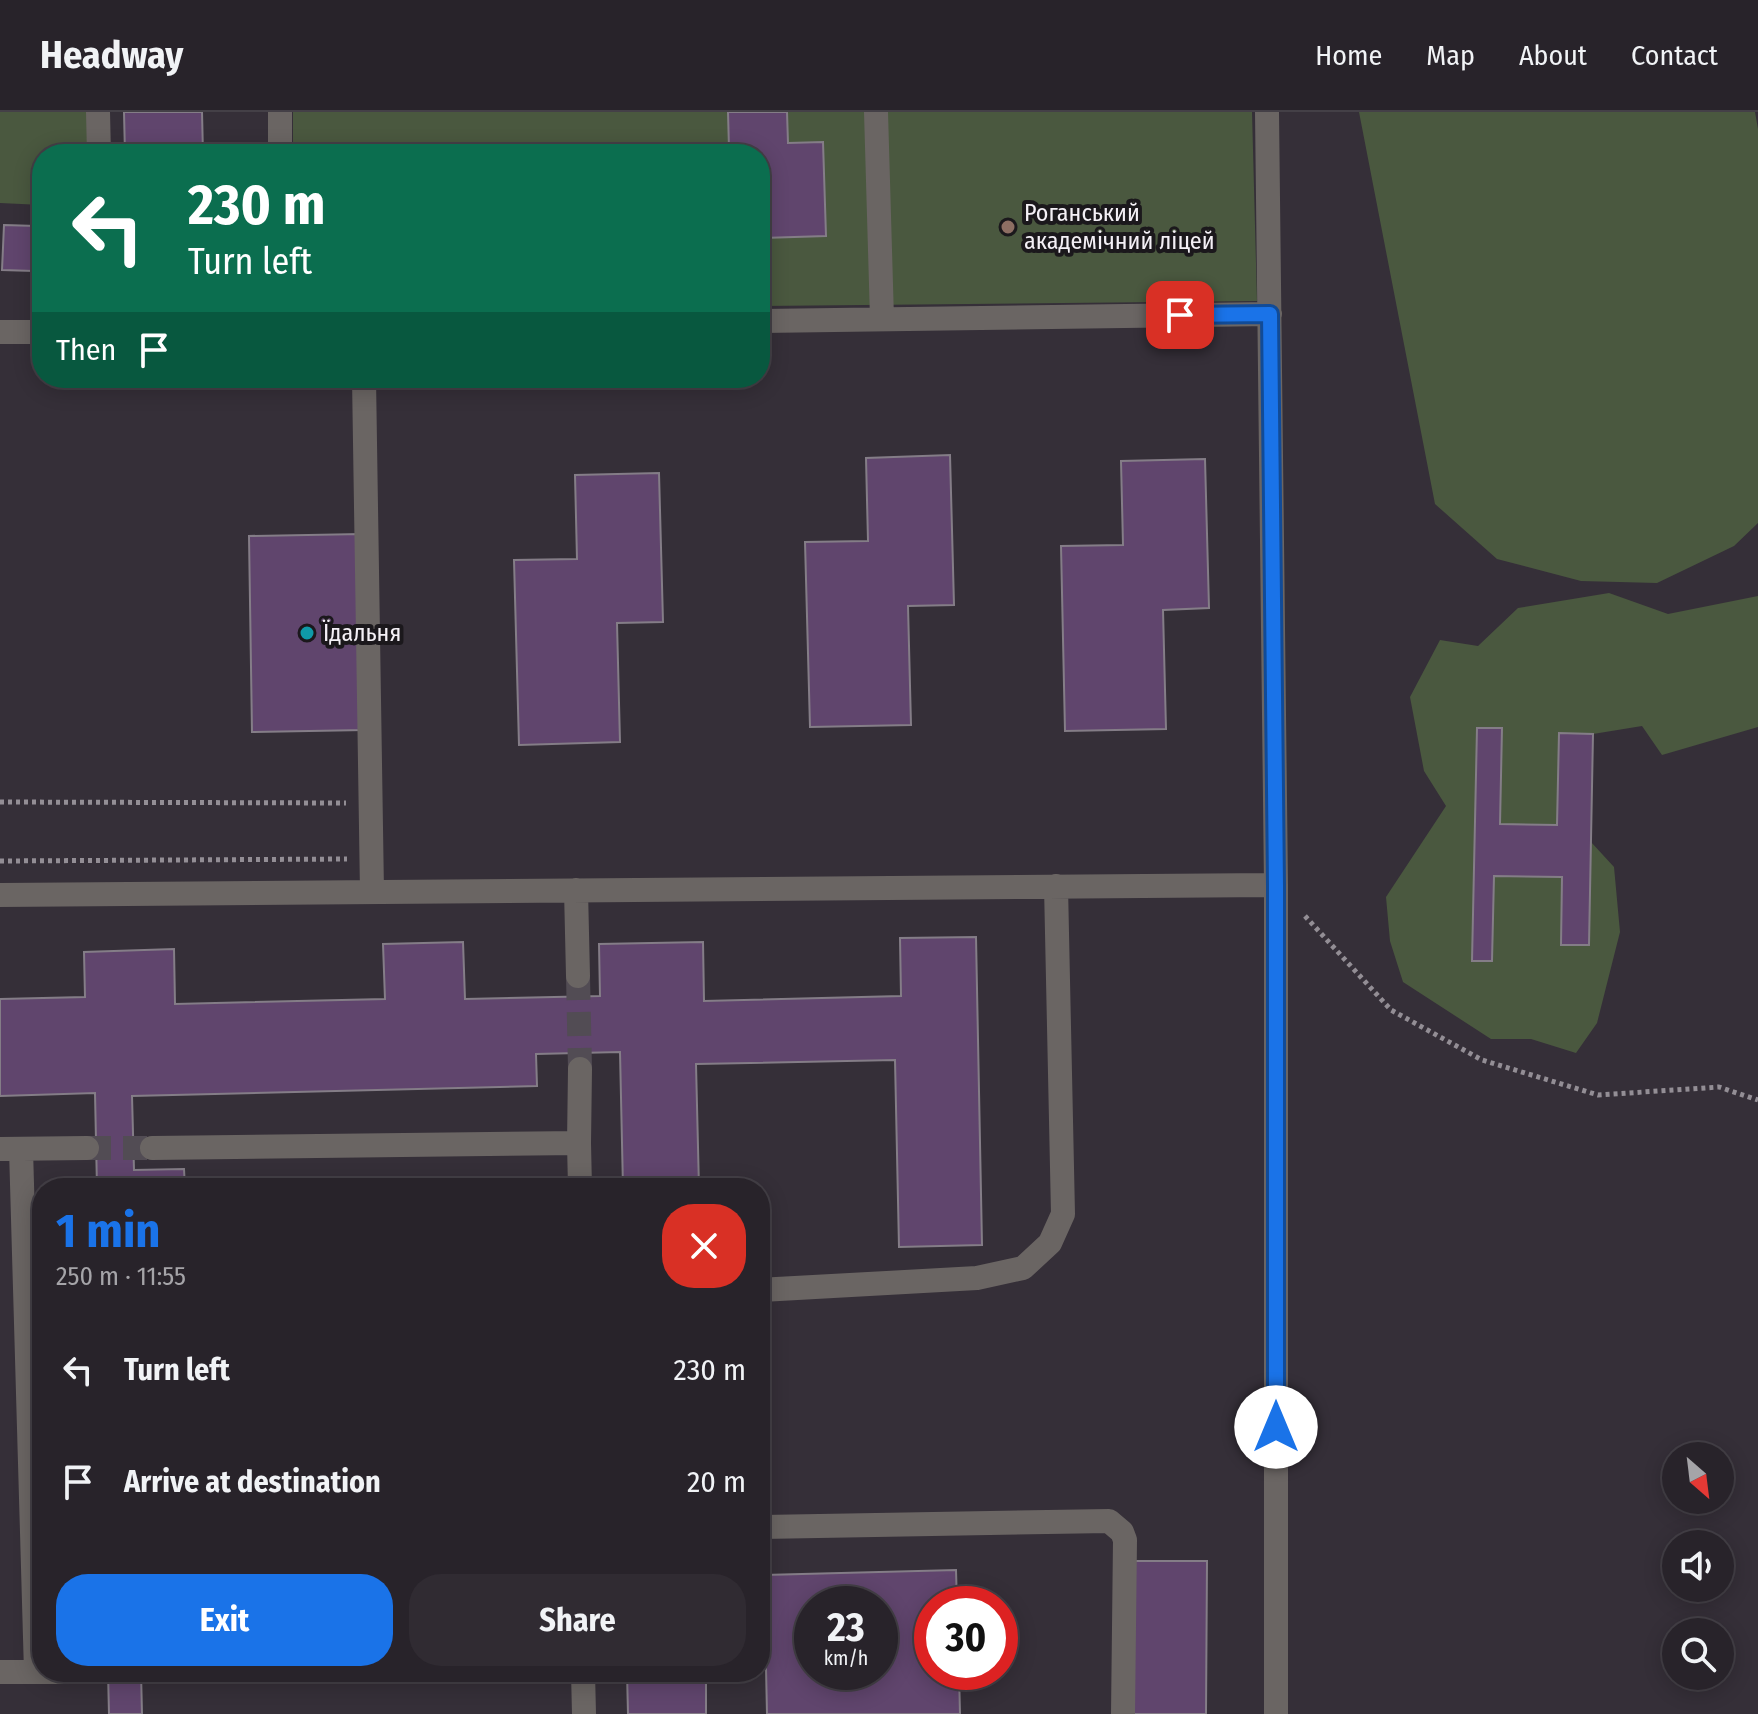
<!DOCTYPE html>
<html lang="en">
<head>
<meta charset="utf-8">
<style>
  :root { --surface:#28232a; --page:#302b32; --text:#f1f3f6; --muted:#a5a4a8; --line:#444047; --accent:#1a73e8 }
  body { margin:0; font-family:"Fira Sans Condensed",sans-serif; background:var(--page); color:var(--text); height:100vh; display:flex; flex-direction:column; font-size:30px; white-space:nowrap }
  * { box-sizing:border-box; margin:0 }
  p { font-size:26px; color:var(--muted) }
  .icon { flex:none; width:44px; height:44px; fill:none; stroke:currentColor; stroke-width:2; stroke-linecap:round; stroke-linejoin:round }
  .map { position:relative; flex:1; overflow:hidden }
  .drawer { position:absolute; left:32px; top:1066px; width:738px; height:504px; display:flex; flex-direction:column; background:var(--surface); border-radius:32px; box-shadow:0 4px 20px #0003,0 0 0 2px var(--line) }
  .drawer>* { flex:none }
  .hud { position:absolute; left:32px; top:32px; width:738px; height:244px; border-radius:32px; box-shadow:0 4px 20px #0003,0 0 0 2px var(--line); background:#0b6e4f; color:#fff; overflow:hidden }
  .needle { width:52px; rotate:152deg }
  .fabs { position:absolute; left:1662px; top:1330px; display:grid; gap:16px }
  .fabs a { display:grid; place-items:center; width:72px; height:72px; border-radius:50%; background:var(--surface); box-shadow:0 4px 20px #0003,0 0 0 2px var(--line); font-size:40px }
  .speed { position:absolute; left:794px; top:1474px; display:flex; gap:16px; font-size:40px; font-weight:700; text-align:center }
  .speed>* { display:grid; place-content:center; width:104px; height:104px; border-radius:50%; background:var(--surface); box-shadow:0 4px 20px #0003,0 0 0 2px var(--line); line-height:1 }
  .speed small { font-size:20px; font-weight:400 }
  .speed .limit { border:12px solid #d22; background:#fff; color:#111 }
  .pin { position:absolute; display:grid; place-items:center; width:68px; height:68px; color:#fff; margin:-34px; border-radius:16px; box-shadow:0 4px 12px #0006 }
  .me { position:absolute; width:88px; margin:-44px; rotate:0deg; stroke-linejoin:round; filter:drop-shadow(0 0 6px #0008) }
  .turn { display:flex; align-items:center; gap:28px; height:168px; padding:0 24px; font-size:36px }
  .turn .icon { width:104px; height:104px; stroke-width:2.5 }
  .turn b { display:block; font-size:56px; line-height:68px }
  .then { display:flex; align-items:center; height:76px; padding:0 24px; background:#0003; gap:16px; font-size:30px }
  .round { display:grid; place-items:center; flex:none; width:84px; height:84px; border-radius:32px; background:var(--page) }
  .summary { display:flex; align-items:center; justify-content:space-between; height:136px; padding:0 24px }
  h1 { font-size:48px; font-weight:700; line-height:60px; color:var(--accent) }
  .primary-button { display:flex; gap:16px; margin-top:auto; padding:16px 24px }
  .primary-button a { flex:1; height:92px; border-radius:32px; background:var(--accent); color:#fff; font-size:32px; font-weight:700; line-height:92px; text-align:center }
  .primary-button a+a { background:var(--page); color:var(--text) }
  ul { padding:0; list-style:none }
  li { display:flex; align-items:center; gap:24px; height:112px; padding:0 24px }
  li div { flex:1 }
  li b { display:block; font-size:30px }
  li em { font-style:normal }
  header { display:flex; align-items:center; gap:48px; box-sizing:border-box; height:112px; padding:0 40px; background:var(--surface); border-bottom:2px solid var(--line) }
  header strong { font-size:38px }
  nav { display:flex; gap:44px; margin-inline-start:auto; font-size:28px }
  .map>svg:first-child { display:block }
  .green { fill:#4a583f }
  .building { fill:#60456d; stroke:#847d87; stroke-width:2; fill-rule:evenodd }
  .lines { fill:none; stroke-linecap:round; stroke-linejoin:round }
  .minor-tunnel { stroke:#524c54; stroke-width:24; stroke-dasharray:24 12; stroke-linecap:butt }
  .path { stroke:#938e95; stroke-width:5; stroke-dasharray:4 4; stroke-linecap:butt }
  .minor { stroke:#6a6563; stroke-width:24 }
  .route-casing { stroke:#114b97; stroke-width:20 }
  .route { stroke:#1a73e8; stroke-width:14 }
  .education-dot { fill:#8d6e63; stroke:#1b181c; stroke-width:3 }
  .culture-dot { fill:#0f9aa8; stroke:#1b181c; stroke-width:3 }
  .labels { text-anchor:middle; stroke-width:8; stroke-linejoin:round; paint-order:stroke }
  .poi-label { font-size:24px; fill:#f4f0f6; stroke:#1b181c; text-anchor:start }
</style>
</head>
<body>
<header>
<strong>Headway</strong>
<nav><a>Home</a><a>Map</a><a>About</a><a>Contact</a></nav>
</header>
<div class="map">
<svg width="1758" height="1602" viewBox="0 0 1758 1602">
  <rect width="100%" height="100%" fill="#352f38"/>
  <path class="green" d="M0,0h87l1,42h-46v51l-42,-2z
    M293,0h959l5,189 -497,5v-152h-467z
    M1359,0h396l3,17v394l-24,23 -77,37 -76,-2 -84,-22 -62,-55z
    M1609,481l59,21 90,-18v131l-96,28 -20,-29 -49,8 -34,-1 -2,92 -57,-1 1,-96 -24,1 -5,232h20l2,-85 68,1 -1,67 27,1 3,-103 23,25 6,65 -23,91 -21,30 -45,-14h-40l-88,-57 -13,-41 -4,-44 60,-91 -22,-35 -14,-74 30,-57 38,6 40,-38z"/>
  <path class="building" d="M124,0h78l1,42h-78z
    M728,0h59l1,31 35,-1 3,94 -66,2v-84h-113l82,-5z
    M4,113l32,1 -2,45 -32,-1z
    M950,343l4,150 -46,1 3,119 -101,2 -5,-185 63,-1 -2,-83z
    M1205,347l4,149 -46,2 3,119 -101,2 -4,-185 62,-1 -2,-84z
    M659,361l4,149 -46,1 3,119 -101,3 -5,-185 63,-1 -2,-84z
    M361,422l3,196 -112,2 -3,-196z
    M1477,616h25l-2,96 57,1 2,-92 34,1 -4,211h-28l1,-68 -68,-1 -2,85h-20z
    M976,825l6,308 -83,2 -4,-187 -199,4 3,124h-76l-3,-136 -84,2 1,32 -405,10 2,74 50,-1 1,19h-88l-2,-95 -95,3v-97l85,-2 -1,-45 90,-3 1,55 210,-5 -2,-55 80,-2 2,57 135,-3 -1,-52 104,-2 1,59 197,-5 -1,-58z
    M1128,1449h79l-1,153h-79z
    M956,1458l1,34h-25v68h27l1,42h-193l-3,-139zM812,1492h68v68h-68z
    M108,1560h33l1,42h-33z
    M627,1560h79v42h-78z"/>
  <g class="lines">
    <path class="minor-tunnel" d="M578,864l2,93
      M87,1036h65
      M92,1560h74"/>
    <path class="path" d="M0,690l346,1
      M0,749l347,-2
      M1305,804l86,94 91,50 116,35 121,-8 39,13"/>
    <path class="minor" d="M98,0l1,42
      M280,0v42
      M876,0l6,207
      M1267,0l9,773v829
      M760,209l510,-7
      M0,220h42
      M364,266l8,514
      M576,778l2,86
      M0,783l1276,-10
      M579,1031l1,-74
      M152,1036l427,-5 1,45
      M0,1037l87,-1
      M21,1037l15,523
      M760,1178l217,-12 46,-10 27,-25 13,-29 -7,-328
      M760,1415l349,-6 13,11 3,8 -2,174
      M0,1560h92
      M166,1560h168
      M583,1560l1,42"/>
  </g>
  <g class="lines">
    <defs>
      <path id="route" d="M1180,203l90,-1 6,571v542"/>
    </defs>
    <use href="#route" class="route-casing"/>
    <use href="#route" class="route"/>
  </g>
  <circle class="education-dot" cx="1008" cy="115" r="8"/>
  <circle class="culture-dot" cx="307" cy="521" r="8"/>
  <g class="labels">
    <g class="poi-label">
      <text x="1024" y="109">Роганський<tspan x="1024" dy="28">академічний ліцей</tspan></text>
      <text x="323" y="529">Їдальня</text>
    </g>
  </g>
</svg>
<div class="fabs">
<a><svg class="needle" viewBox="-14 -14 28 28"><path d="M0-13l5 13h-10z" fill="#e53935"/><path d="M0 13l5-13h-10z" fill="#a5a4a8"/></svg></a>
<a><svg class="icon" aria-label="sound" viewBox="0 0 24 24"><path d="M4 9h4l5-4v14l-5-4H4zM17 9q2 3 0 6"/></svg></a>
<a><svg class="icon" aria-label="search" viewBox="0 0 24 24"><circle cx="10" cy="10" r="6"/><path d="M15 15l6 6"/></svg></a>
</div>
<div class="speed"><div>23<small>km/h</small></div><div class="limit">30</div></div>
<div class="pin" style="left:1180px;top:203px;background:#d93025"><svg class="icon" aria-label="arrive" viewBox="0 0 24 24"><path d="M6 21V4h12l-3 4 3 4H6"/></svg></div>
<svg class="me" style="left:1276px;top:1315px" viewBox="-20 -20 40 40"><circle r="19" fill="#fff"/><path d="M0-13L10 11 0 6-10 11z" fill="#1a73e8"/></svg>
<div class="hud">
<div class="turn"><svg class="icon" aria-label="left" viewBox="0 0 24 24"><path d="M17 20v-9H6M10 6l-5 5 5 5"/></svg><div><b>230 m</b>Turn left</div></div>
<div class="then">Then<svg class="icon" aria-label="arrive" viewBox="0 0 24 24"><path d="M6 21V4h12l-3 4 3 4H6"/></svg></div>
</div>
<section class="drawer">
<div class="summary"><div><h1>1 min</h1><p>250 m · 11:55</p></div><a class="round" style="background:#d93025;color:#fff"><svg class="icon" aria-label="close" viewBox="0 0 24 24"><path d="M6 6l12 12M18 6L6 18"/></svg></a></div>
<ul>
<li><svg class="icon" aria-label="left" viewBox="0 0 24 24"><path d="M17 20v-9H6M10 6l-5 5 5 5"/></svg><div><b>Turn left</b></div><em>230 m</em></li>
<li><svg class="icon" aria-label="arrive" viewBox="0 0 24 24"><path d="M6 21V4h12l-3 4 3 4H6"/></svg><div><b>Arrive at destination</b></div><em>20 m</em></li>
</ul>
<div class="primary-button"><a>Exit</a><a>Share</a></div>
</section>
</div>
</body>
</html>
